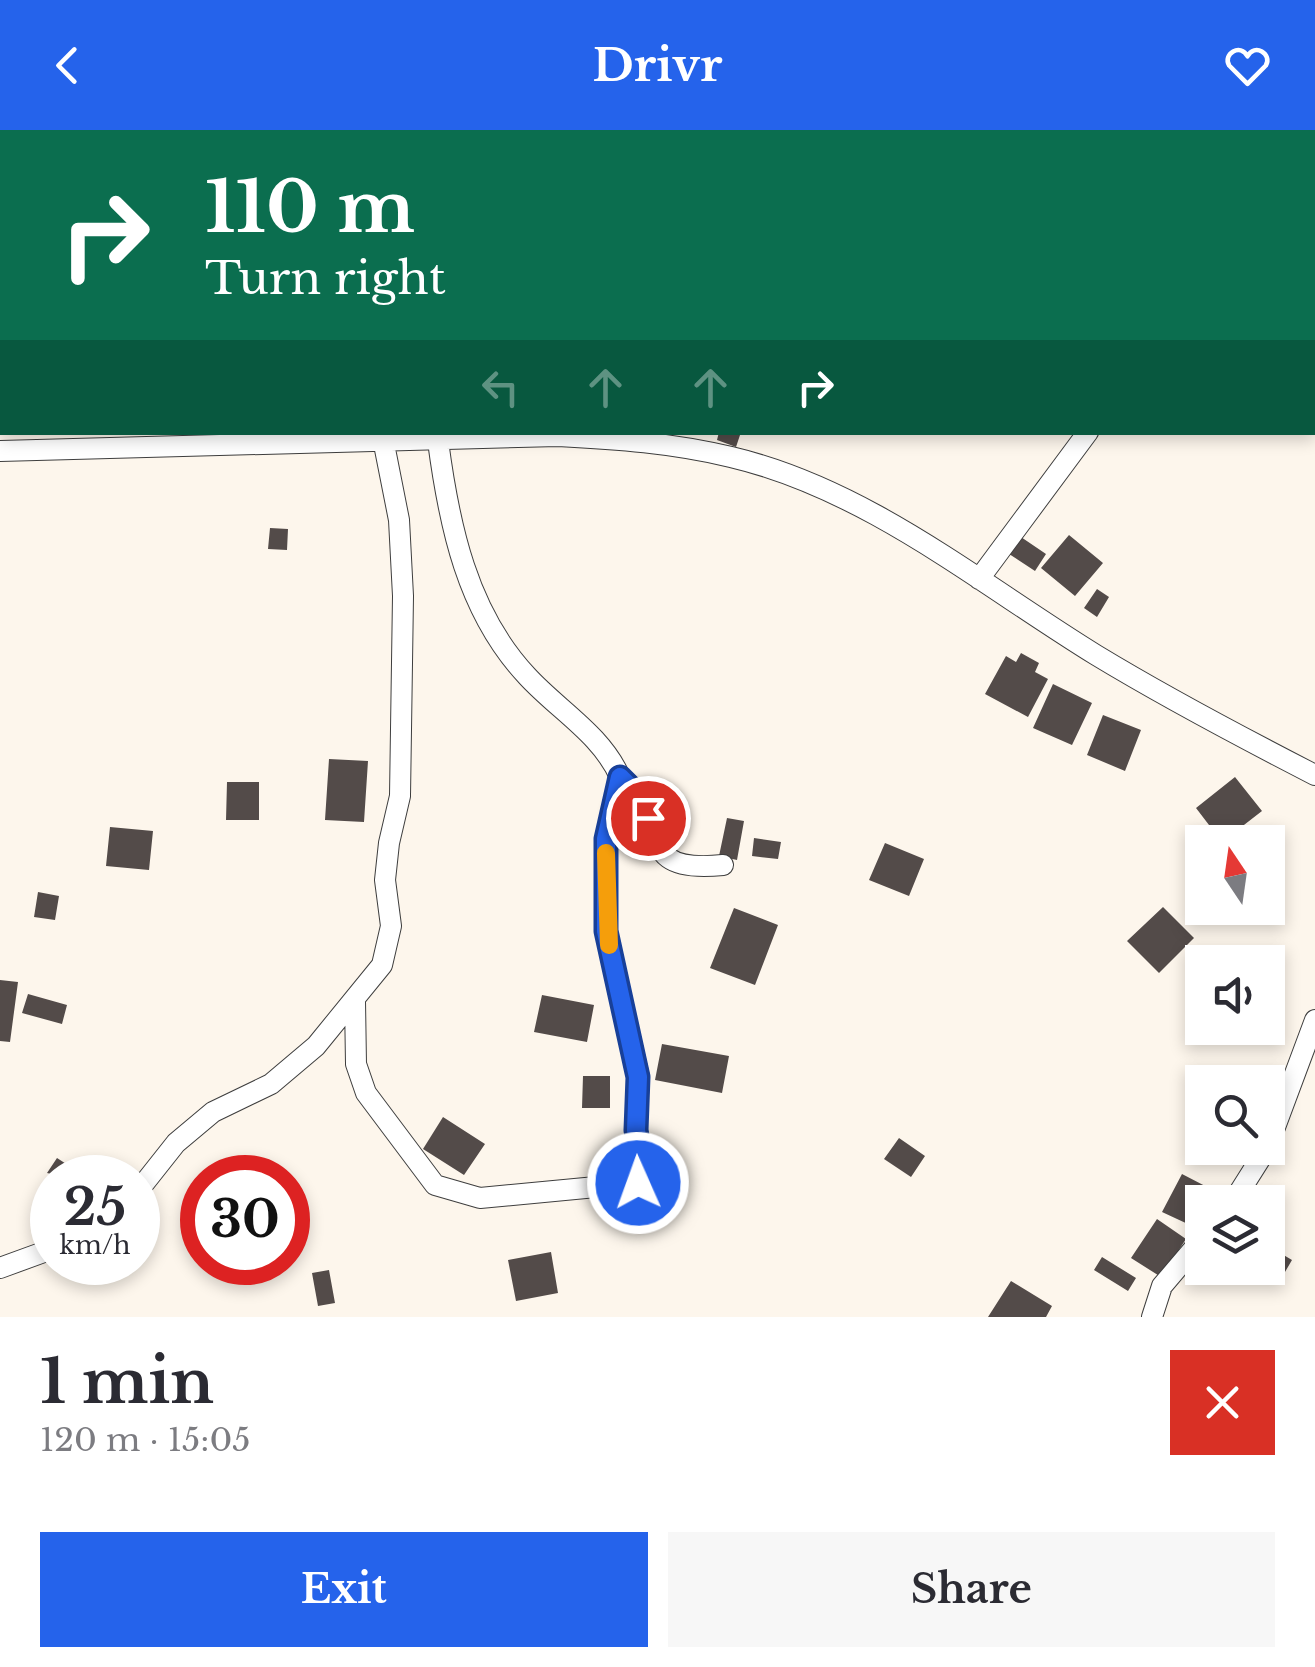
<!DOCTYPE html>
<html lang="en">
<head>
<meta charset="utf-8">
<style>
  :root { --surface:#fff; --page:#f7f7f7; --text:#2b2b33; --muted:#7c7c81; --accent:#2563eb }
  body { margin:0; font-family:"Libre Baskerville",serif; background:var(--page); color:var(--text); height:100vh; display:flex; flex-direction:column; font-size:38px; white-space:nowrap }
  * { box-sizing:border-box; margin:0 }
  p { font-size:32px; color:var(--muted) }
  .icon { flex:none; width:55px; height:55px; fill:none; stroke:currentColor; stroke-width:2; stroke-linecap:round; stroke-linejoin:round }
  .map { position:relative; height:1187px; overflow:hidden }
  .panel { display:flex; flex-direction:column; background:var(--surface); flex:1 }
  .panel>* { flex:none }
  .guide { position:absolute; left:0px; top:0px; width:1315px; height:305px; box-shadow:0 5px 15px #0003; background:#0b6e4f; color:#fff; overflow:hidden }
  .needle { width:65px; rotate:347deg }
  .tools { position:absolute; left:1185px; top:695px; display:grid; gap:20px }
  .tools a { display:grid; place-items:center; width:100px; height:100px; border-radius:0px; background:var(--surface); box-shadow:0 5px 15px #0003; font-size:50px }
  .speed { position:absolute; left:30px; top:1025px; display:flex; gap:20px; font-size:50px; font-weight:700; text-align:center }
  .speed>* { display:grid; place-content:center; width:130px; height:130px; border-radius:50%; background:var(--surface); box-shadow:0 5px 15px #0003; line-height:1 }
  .speed small { font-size:25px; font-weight:400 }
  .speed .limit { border:15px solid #d22; background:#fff; color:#111 }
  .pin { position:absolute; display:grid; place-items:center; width:85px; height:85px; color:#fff; margin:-42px; border:5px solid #fff; border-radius:50%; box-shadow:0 2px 10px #0007 }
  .me { position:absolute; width:110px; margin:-55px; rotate:358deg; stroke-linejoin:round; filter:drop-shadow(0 0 8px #0008) }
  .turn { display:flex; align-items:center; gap:35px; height:210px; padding:0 40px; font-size:45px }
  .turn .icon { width:130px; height:130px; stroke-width:2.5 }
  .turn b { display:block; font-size:70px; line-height:85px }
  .lanes { display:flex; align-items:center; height:95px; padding:0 40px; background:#0003; justify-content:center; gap:50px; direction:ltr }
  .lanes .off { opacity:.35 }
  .round { display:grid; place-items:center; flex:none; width:105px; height:105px; border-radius:0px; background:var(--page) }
  .headline { display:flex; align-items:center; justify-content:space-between; height:170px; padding:0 40px }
  h1 { font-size:60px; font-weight:800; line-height:75px }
  .button { display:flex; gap:20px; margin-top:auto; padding:20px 40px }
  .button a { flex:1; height:115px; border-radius:0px; background:var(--accent); color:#fff; font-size:40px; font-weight:800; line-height:115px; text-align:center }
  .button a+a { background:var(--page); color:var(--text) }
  header { display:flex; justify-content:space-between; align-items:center; height:130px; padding:0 40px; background:var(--accent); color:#fff; font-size:45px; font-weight:800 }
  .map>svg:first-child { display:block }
  .building { fill:#534b49 }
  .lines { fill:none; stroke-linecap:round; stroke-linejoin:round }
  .street-casing { stroke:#3e3e3e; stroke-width:22 }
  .street { stroke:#fff; stroke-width:20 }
  .route-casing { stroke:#184099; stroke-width:25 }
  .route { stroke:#2563eb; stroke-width:18 }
  .slow { stroke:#f59e0b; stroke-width:18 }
</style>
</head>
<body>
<header><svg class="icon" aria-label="back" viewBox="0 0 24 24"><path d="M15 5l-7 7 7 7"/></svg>Drivr<svg class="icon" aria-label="heart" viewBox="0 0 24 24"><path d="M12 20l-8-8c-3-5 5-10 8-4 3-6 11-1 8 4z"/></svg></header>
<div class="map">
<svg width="1315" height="1187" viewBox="0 0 1315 1187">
  <rect width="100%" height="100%" fill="#fdf6ec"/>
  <path class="building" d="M719,302h22l-5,15 -19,-7z
    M270,398l18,1 -1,21 -19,-1z
    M1018,405l28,19 -11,17 -29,-19z
    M1069,405l34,28 -28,33 -34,-28z
    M1097,459l12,8 -12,20 -13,-9z
    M1021,523l18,10 -4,9 13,7 -20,38 -43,-23 21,-38 10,6z
    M1053,554l39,19 -20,42 -39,-17z
    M1103,585l38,15 -16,41 -38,-16z
    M329,629l39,2 -4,61 -39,-2z
    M1235,647l27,34 -40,31 -26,-34z
    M227,652h32v38h-33z
    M727,688l17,3 -7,39 -18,-4z
    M110,697l43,4 -4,39 -43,-4z
    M754,708l27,4 -3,17 -26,-3z
    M885,713l39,16 -15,37 -40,-16z
    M38,762l21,4 -4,24 -21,-3z
    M1163,777l31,31 -35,35 -32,-32z
    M734,778l44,17 -23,60 -45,-17z
    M0,850l18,2 -8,60 -10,-1z
    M28,864l39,11 -5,19 -40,-11z
    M542,865l52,10 -7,37 -53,-10z
    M662,914l67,12 -7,37 -67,-13z
    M583,946h27v32h-28z
    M443,987l42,27 -21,31 -41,-26z
    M899,1008l26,18 -14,21 -27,-18z
    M57,1028l17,11 -5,9 -22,-5z
    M1182,1044l27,14 -19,37 -28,-13z
    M1157,1089l29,20 -25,38 -30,-19z
    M1270,1117l22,13 -14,24 -22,-13 12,-3z
    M551,1122l7,41 -42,8 -8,-41z
    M1102,1127l34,21 -8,13 -34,-21z
    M329,1140l6,33 -17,3 -6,-33z
    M1011,1151l41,25 -6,11h-58z"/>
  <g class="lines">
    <defs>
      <path id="street" d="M318,0l1,2
        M1155,2l1,-2
        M0,321l558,-15c58,3 115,7 173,21 136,32 248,126 365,198 71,43 145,82 219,120
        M979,449l109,-147
        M620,647c56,40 6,98 103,88
        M355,871l1,63 10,29 69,92 45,13 158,-15 5,-8 -7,-45 3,-53 -33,-146v-92l14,-62c-19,-43 -62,-67 -93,-101 -60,-64 -78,-151 -89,-235
        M1268,1016l47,-126
        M138,1061l38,-48 37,-31 58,-28 45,-38 66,-81 9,-39 -6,-46 4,-37 11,-47 3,-200 -4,-76 -17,-86
        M1233,1072l34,-54
        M0,1138l52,-19
        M1152,1187l10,-31 40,-47"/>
    </defs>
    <use href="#street" class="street-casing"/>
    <use href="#street" class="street"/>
  </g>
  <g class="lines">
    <defs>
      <path id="route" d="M638,1053l5,-8 -7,-45 2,-53 -32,-146v-92l14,-62 22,22 6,19"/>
    </defs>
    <use href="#route" class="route-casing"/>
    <use href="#route" class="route"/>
    <path class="slow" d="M606,723l3,92"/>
  </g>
</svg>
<div class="tools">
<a><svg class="needle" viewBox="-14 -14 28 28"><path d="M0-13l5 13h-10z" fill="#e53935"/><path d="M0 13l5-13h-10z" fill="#7c7c81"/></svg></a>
<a><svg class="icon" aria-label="sound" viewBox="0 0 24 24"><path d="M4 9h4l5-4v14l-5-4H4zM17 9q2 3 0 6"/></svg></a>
<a><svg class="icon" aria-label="search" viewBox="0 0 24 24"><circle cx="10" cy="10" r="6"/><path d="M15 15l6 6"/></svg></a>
<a><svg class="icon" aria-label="layers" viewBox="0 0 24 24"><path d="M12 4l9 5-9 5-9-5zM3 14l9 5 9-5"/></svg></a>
</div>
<div class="speed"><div>25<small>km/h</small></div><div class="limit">30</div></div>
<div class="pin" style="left:648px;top:688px;background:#d93025"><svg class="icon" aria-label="arrive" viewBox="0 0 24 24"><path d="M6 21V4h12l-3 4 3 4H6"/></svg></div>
<svg class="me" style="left:638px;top:1053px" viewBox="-20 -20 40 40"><circle r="17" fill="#2563eb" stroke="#fff" stroke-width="3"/><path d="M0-11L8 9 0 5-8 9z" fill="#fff"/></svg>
<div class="guide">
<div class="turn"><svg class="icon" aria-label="right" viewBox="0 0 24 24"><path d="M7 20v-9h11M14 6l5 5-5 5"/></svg><div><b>110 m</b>Turn right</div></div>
<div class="lanes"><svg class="icon off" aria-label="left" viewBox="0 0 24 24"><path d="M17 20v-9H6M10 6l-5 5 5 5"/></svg><svg class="icon off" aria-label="ahead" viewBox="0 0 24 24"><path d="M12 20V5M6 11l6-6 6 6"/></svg><svg class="icon off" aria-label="ahead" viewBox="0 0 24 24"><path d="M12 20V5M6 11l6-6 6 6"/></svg><svg class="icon" aria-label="right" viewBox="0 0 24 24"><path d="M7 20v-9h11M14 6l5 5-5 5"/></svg></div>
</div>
</div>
<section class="panel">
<div class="headline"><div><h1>1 min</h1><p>120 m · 15:05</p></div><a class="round" style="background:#d93025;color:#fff"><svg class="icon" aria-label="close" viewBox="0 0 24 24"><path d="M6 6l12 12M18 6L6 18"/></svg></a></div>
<div class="button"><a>Exit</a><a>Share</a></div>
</section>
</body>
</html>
